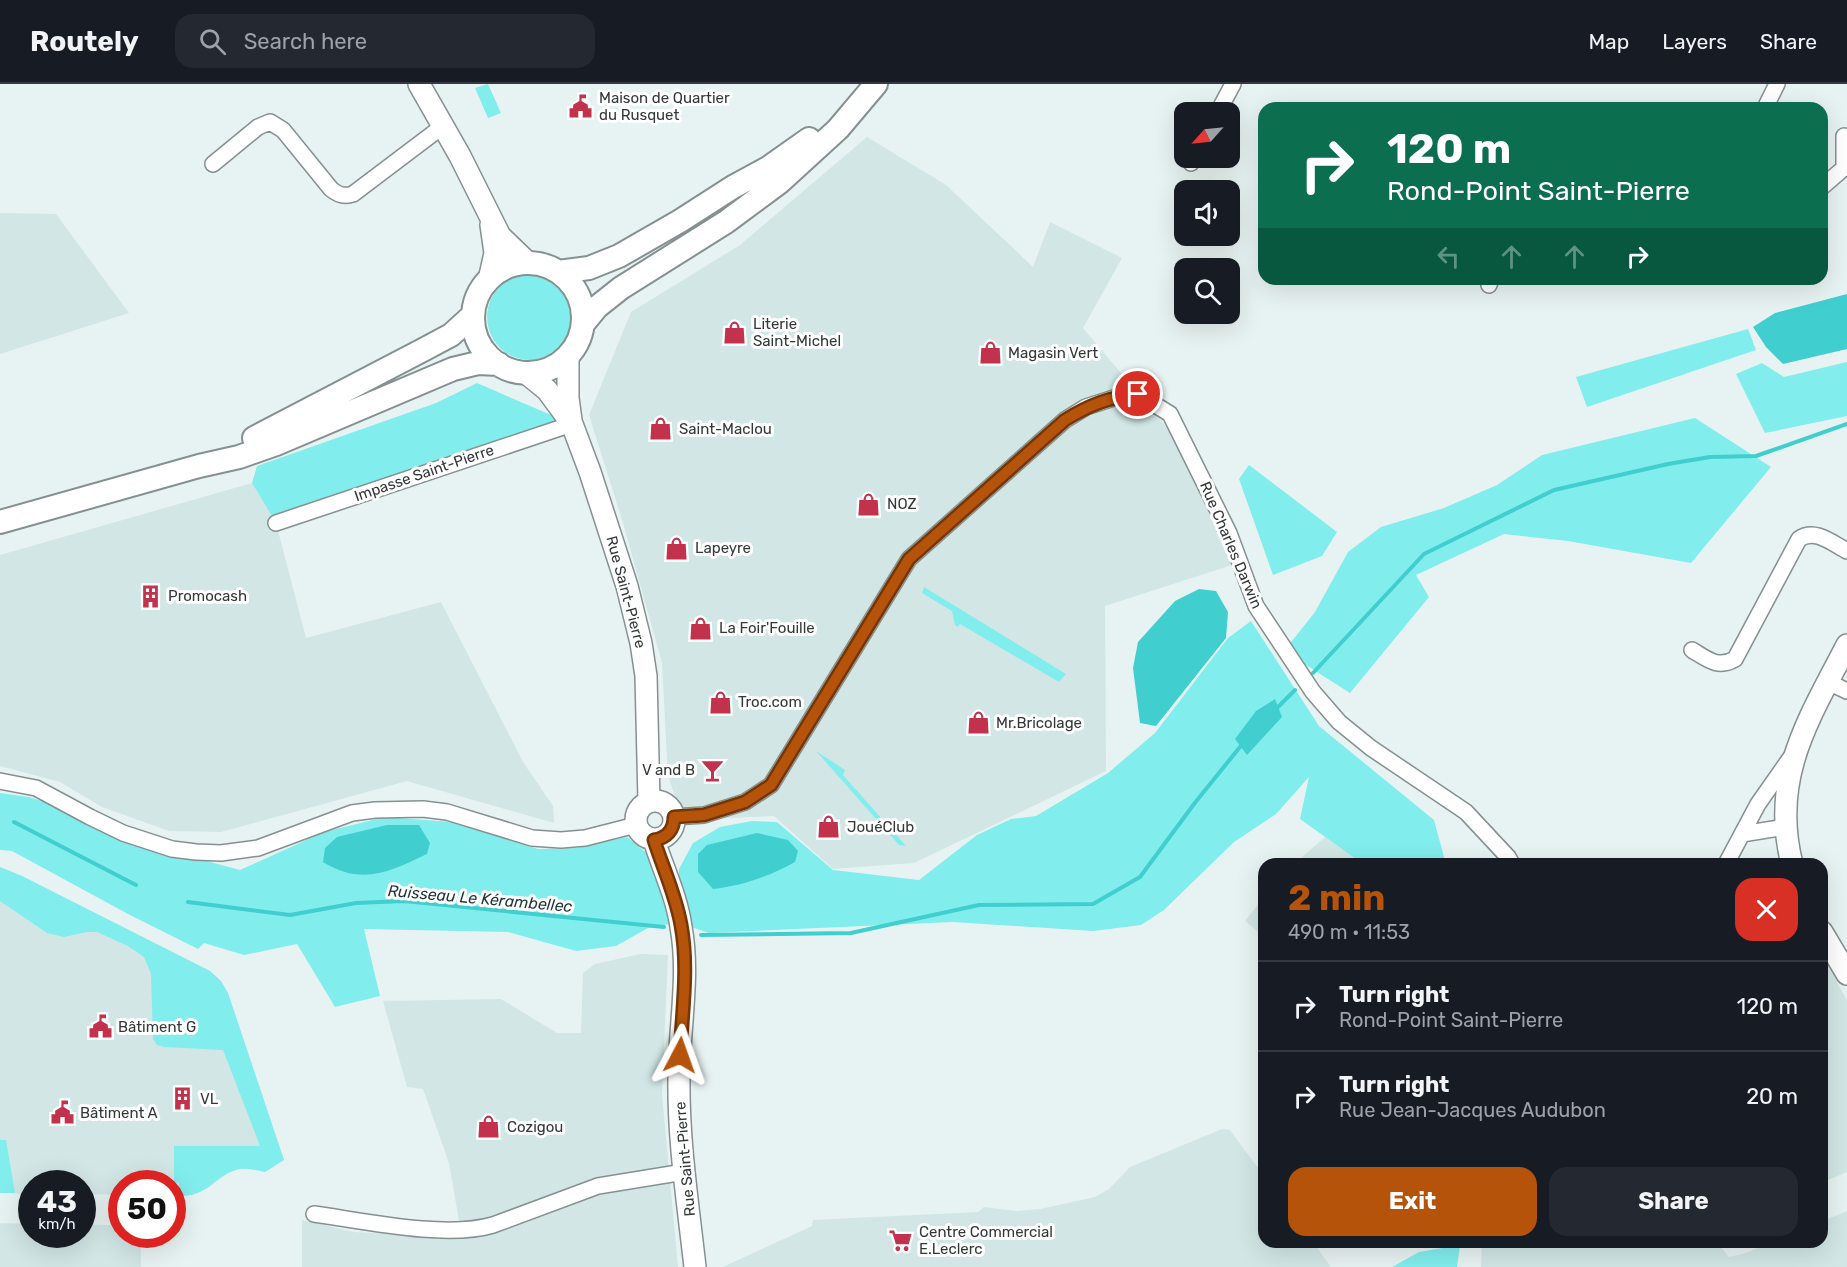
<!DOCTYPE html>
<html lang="en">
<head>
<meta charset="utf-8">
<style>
  :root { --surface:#171b24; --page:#242831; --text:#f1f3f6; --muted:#9ea1a6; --line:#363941; --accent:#b45309 }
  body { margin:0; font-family:Rubik,sans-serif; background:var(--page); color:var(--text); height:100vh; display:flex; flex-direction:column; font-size:22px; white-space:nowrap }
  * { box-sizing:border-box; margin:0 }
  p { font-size:20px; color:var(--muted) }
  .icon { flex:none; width:33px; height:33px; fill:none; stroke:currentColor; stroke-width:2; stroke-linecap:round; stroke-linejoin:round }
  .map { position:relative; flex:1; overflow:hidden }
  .drawer { position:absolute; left:1258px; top:774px; width:570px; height:390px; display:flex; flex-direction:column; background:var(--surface); border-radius:18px; box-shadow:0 6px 24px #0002 }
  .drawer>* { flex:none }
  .hud { position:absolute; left:1258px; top:18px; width:570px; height:183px; border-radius:18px; box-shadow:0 6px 24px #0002; background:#0b6e4f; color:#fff; overflow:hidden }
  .needle { width:39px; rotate:243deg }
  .buttons { position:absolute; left:1174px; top:18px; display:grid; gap:12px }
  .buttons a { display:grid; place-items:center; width:66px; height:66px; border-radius:12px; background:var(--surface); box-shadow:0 6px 24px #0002; font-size:30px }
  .speed { position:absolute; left:18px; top:1086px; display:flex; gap:12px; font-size:30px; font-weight:700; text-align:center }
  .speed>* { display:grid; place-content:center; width:78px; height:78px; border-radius:50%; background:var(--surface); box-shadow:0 6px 24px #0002; line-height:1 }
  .speed small { font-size:15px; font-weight:400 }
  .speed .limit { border:9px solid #d22; background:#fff; color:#111 }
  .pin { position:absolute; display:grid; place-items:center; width:51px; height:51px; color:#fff; margin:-26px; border:3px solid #fff; border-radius:50%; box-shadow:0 2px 6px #0007 }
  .me { position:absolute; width:66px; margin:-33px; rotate:4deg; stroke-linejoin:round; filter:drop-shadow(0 0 4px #0008) }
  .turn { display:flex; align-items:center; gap:21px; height:126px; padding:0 30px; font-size:27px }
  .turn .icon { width:78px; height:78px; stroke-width:2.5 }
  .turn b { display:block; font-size:42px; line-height:51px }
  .lanes { display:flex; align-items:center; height:57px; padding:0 30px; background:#0003; justify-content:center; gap:30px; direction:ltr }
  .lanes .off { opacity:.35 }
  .round { display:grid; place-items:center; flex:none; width:63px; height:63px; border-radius:18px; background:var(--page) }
  .head { display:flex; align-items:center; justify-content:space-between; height:102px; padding:0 30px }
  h1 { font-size:36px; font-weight:700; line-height:45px; color:var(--accent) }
  .button { display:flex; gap:12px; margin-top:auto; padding:12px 30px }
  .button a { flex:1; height:69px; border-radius:18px; background:var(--accent); color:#fff; font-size:24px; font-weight:700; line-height:69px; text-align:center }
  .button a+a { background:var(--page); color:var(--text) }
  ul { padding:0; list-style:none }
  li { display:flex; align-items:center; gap:18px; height:90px; padding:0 30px; border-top:2px solid var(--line) }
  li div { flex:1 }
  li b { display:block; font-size:22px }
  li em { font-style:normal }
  header { display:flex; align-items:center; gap:36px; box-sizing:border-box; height:84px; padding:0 30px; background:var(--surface); border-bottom:2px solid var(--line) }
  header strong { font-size:28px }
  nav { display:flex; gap:33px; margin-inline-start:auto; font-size:21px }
  .search { width:420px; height:54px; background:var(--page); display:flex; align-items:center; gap:15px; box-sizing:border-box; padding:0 21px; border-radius:18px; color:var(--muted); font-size:22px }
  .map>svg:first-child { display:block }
  .built { fill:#d2e6e6 }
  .green { fill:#82eded }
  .water { fill:#41cecf }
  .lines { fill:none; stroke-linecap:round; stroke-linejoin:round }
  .stream { stroke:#41cecf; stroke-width:4 }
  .street-casing { stroke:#859090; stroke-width:18 }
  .secondary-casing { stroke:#859090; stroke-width:24 }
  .primary-casing { stroke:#859090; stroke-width:26 }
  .street { stroke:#fff; stroke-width:15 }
  .secondary { stroke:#fff; stroke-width:21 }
  .primary { stroke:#fff; stroke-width:22 }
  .route-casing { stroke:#753606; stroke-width:15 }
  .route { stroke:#b45309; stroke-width:10 }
  .labels { text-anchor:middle; stroke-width:6; stroke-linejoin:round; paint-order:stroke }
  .poi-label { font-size:15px; fill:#333838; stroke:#fff; text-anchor:start }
  .street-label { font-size:15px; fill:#333838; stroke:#fff }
  .water-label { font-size:16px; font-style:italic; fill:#1d3535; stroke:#fff }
</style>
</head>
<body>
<header>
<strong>Routely</strong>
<div class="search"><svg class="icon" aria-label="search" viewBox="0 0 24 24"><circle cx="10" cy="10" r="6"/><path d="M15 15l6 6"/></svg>Search here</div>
<nav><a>Map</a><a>Layers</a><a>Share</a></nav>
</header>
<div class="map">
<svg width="1847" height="1183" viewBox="0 0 1847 1183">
  <rect width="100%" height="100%" fill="#e7f3f2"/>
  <path class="built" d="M867,53l79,48 87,82 17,-45 72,36 -39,70 91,108 58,129 -127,41 1,165 -192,92 -81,6 -59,-53 -91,4 -15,-44 -6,-113 -39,-140 -34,-108 42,-103 109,-67z
    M0,129l56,1 73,99 -129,41z
    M252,399l24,40 30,115 135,-36 82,160 30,44 1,17 -147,-42 -186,51 -52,-1 -67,-24 -42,-25 -60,-16v-211z
    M1325,753l39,27h-70z
    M0,783l22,9 188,95 11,10 7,12 56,167 -19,12 -15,-3h-13l-9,4 -20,15 -16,7 -19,1 -1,-12h-50l-1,11 -38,-1 -1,-10h-50l-1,10 -31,-1z
    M1264,813v40l-19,-16z
    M640,870l28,1 -6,139 16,173h-376v-47l52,12 108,6 -13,-75 -26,-74 -16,-2 -24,-86 118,-2 56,34h24l2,-60 12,-9z
    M1823,873l24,43v172l-24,10z
    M1222,1045l8,1 34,46v66h49l18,25h-608l89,-41 1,-6 165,-8 6,-5 32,4 24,-2 55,-12 14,-8 21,-22z
    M1847,1127v56h-366l1,-25h235l12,15 17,-4 26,-11h50l1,-21z
    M0,1139l31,1 1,10h50l1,-9h38l1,9 19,1v32h-141z"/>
  <path class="green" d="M488,0l13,29 -13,5 -13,-30z
    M487 233a43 43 0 1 1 86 0a43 43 0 1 1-86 0Z
    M1748,245l8,21 -169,57 -11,-30z
    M1847,278v54l-82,17 -29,-59 26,-11 22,14z
    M477,299l95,41 -296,99 -24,-40 5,-17 179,-63z
    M1695,334l76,49 -80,96 -123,-22 -64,-7 -88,41 13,22 -79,96 -66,-42 31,-39 33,-60 33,-25 63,-19 53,-23 45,-30z
    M1249,381l88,67 -15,24 -49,19 -34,-96z
    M924,503l142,87 -7,8 -99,-58 -2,3 -3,-2 -3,-14 -30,-18z
    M1251,537l68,105 115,94 12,44h-83l-63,-45 9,-42 -33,37 -42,28 -70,68 -23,15 -48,6 -140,-9 -244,11 -18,-6 -13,-44 1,-14 14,-26 27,-16 32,-6 25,1 56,48 86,10 58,-45 34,-16 25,-3 72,-43 47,-40 73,-95z
    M816,667l29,19 -2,5 63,71 -7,-1z
    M0,709l29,4 31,10 64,34 38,14 37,4 41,11 84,-38 61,-15 67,5 86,27 39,-1 50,-11 22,18 21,69 -22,4 -32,18 -40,5 -68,-19 -144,-3 16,67 -45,11 -38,-63 -53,11 -40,-12 -6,6 -70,-35 -116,-63 -12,-1z
    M0,783l22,9 188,95 11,10 7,12 56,167 -19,12c-10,-2 -20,-5 -29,-2 -24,7 -26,26 -57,26v-13l-5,-1v-36h86l-37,-96 -59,-3 -7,-2 -4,-6 -2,-65 -7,-17 -16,-11 -31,-14h-10l-23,5 -17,-4 -47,-32z
    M0,1056h6l9,53h-15z
    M1460,1161l-3,22h-65l27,-15z"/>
  <path class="water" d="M1847,210v55l-64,15 -17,-17 -13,-20 22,-14z
    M1199,505l17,2 12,21 -2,26 -70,88 -16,-3 -7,-55 5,-26 37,-41z
    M1275,615l7,18 -35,38 -12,-16 21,-28z
    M387,741h32l11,18 -3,11c-38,18 -65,32 -104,8l2,-14 12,-11z
    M757,749l31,7 10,11 -3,11c-25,14 -53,24 -82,27l-15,-17v-18l9,-9z"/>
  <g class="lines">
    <path class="stream" d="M1313,589l111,-119 130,-64 114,-26 42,-7 46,-1 91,-32
      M1276,625l19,-19
      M14,738l122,63
      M188,818l102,13 66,-12 48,-2 260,26
      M701,851l150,-2 128,-28 114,-1 47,-27 54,-73 50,-62"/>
    <defs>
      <path id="street" d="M1765,24l12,-24
        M1218,28l15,-28
        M1191,79l3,-5
        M213,80l45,-37 12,-5 13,8 48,59c7,6 13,8 22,5l90,-68
        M1822,103l22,-19v-32
        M1489,201l2,-6
        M276,439l296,-99
        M1692,566c15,9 26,19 43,9l64,-120c16,-11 33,4 48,12
        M1828,598l19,9
        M0,697l36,7 54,29 33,16 49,16 24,3 25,1 37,-5 94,-35 23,-3 48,-1 24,3 85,26 29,2 24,-2 51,-13
        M674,733l30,-2 41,-13 26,-17 138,-226 156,-139 21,-13 34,-11 18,-2 32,20 59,119 27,73 57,86 26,30 32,26 95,64 42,45 4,7
        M1742,750l43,-7
        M1726,780l32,-60 33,-47
        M314,1130c50,7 132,25 179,11l105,-39 86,-14"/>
      <path id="secondary" d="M419,0l41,72 40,80 28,27
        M489,196l6,-27 -4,-28
        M568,272v42l3,22
        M526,289l21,17 25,34 18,48 37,114 14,57 5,33 3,125
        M636 736a19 19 0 1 1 38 0a19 19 0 1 1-38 0Z
        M654,756c9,29 23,57 27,87 9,49 -2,100 -2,150 -1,63 9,127 16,190
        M1792,780c-22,-87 17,-145 55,-219
        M1822,848l25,42"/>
      <path id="primary" d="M473 234a55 55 0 1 1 110 0a55 55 0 1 1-110 0Z
        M558,188l31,-4 30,-12 61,-35 53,-34 35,-19 41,-29
        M583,240l14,-17 24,-19 105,-66 54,-40 58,-53 38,-45
        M254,354l167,-87 30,-16 22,-20
        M0,438l199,-56 40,-9 37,-13 177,-75 25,-6 21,1"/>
    </defs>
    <use href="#street" class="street-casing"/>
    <use href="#secondary" class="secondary-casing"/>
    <use href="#primary" class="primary-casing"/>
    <use href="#street" class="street"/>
    <use href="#secondary" class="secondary"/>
    <use href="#primary" class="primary"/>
  </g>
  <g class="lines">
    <defs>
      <path id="route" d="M680,971c2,-43 9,-88 1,-130 -5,-29 -18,-57 -27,-85 13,-2 20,-10 20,-23l30,-2 41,-13 26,-17 138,-226 156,-139c24,-15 45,-23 73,-26"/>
    </defs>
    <use href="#route" class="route-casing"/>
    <use href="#route" class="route"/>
  </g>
  <defs>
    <symbol id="civic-bare" viewBox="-9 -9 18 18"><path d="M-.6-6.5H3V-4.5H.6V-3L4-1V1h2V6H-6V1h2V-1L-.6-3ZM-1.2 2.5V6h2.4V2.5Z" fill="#c3324c" stroke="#fff" stroke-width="2.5" paint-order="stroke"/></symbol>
    <symbol id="shop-bare" viewBox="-9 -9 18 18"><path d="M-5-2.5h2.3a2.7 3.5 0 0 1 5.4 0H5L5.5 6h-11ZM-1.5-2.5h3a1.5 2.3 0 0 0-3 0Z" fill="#c3324c" stroke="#fff" stroke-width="2.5" paint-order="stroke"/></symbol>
    <symbol id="building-bare" viewBox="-9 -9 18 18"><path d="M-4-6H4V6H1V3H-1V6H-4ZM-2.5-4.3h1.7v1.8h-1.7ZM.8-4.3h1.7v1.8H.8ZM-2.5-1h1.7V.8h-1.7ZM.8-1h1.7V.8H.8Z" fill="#c3324c" stroke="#fff" stroke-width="2.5" paint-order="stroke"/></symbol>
    <symbol id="bar-bare" viewBox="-9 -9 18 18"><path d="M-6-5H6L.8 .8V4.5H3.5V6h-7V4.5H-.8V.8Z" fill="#c3324c" stroke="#fff" stroke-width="2.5" paint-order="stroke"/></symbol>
    <symbol id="supermarket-bare" viewBox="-9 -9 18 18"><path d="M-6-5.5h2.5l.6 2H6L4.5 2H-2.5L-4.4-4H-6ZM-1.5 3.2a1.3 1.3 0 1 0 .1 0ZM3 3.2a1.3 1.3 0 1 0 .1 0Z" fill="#c3324c" stroke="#fff" stroke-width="2.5" paint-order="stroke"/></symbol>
  </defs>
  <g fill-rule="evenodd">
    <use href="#civic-bare" x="564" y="6" width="33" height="33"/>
    <use href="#shop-bare" x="718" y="232" width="33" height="33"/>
    <use href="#shop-bare" x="974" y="252" width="33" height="33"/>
    <use href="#shop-bare" x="644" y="328" width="33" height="33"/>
    <use href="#shop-bare" x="852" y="404" width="33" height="33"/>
    <use href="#shop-bare" x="660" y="448" width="33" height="33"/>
    <use href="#building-bare" x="134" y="496" width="33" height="33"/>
    <use href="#shop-bare" x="684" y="528" width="33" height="33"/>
    <use href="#shop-bare" x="704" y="602" width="33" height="33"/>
    <use href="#shop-bare" x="962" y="622" width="33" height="33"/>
    <use href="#bar-bare" x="696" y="670" width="33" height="33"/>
    <use href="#shop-bare" x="812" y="726" width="33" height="33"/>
    <use href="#civic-bare" x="84" y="926" width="33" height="33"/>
    <use href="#building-bare" x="166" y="998" width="33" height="33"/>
    <use href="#civic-bare" x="46" y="1012" width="33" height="33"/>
    <use href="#shop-bare" x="472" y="1026" width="33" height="33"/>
    <use href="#supermarket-bare" x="884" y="1140" width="33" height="33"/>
  </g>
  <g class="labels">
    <g class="poi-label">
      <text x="599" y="19">Maison de Quartier<tspan x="599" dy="17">du Rusquet</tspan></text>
      <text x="753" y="245">Literie<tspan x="753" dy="17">Saint-Michel</tspan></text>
      <text x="1008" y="274">Magasin Vert</text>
      <text x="679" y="350">Saint-Maclou</text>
      <text x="887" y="425">NOZ</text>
      <text x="695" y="469">Lapeyre</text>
      <text x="168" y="517">Promocash</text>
      <text x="719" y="549">La Foir'Fouille</text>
      <text x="738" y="623">Troc.com</text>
      <text x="996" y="644">Mr.Bricolage</text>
      <text x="695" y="691" text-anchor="end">V and B</text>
      <text x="847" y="748">JouéClub</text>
      <text x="118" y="948">Bâtiment G</text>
      <text x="200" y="1020">VL</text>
      <text x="80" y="1034">Bâtiment A</text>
      <text x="507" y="1048">Cozigou</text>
      <text x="919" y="1153">Centre Commercial<tspan x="919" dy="17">E.Leclerc</tspan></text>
    </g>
    <g class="street-label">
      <text transform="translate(424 389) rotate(-19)" y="5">Impasse Saint-Pierre</text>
      <text transform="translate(1231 461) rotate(67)" y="5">Rue Charles Darwin</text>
      <text transform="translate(626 508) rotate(75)" y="5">Rue Saint-Pierre</text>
      <text transform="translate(685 1075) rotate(-95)" y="5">Rue Saint-Pierre</text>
    </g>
    <g class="water-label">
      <text transform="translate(480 814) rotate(5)" y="6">Ruisseau Le Kérambellec</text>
    </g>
  </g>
</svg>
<div class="buttons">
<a><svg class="needle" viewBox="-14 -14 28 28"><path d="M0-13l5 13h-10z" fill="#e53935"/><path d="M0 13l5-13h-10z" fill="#9ea1a6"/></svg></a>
<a><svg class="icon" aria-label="sound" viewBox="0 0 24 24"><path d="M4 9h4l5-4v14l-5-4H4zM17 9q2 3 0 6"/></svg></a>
<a><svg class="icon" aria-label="search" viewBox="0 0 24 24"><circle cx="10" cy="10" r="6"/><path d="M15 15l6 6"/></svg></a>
</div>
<div class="speed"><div>43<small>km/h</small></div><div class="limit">50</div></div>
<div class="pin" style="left:1138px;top:310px;background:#d93025"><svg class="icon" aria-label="arrive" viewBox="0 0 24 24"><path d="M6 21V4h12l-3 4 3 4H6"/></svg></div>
<svg class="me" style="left:680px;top:971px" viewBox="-20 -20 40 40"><path d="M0-17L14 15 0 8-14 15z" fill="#b45309" stroke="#fff" stroke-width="4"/></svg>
<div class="hud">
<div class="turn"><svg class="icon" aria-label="right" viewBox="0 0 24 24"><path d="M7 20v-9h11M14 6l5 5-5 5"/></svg><div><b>120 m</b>Rond-Point Saint-Pierre</div></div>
<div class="lanes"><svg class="icon off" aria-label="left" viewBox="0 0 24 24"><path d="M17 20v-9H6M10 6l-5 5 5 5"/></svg><svg class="icon off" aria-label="ahead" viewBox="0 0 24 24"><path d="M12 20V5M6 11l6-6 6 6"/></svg><svg class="icon off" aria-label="ahead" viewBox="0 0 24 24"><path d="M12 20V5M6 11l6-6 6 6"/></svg><svg class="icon" aria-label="right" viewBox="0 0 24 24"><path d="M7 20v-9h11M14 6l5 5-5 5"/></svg></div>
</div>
<section class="drawer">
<div class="head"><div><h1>2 min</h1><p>490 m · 11:53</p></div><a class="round" style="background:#d93025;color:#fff"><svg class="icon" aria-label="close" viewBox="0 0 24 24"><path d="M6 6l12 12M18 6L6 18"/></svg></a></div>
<ul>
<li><svg class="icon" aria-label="right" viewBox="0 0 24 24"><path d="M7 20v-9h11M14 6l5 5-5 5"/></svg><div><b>Turn right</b><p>Rond-Point Saint-Pierre</p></div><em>120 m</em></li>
<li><svg class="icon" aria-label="right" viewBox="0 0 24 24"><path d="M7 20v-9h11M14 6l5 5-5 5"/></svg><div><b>Turn right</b><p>Rue Jean-Jacques Audubon</p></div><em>20 m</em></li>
</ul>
<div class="button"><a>Exit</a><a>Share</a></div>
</section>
</div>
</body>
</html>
